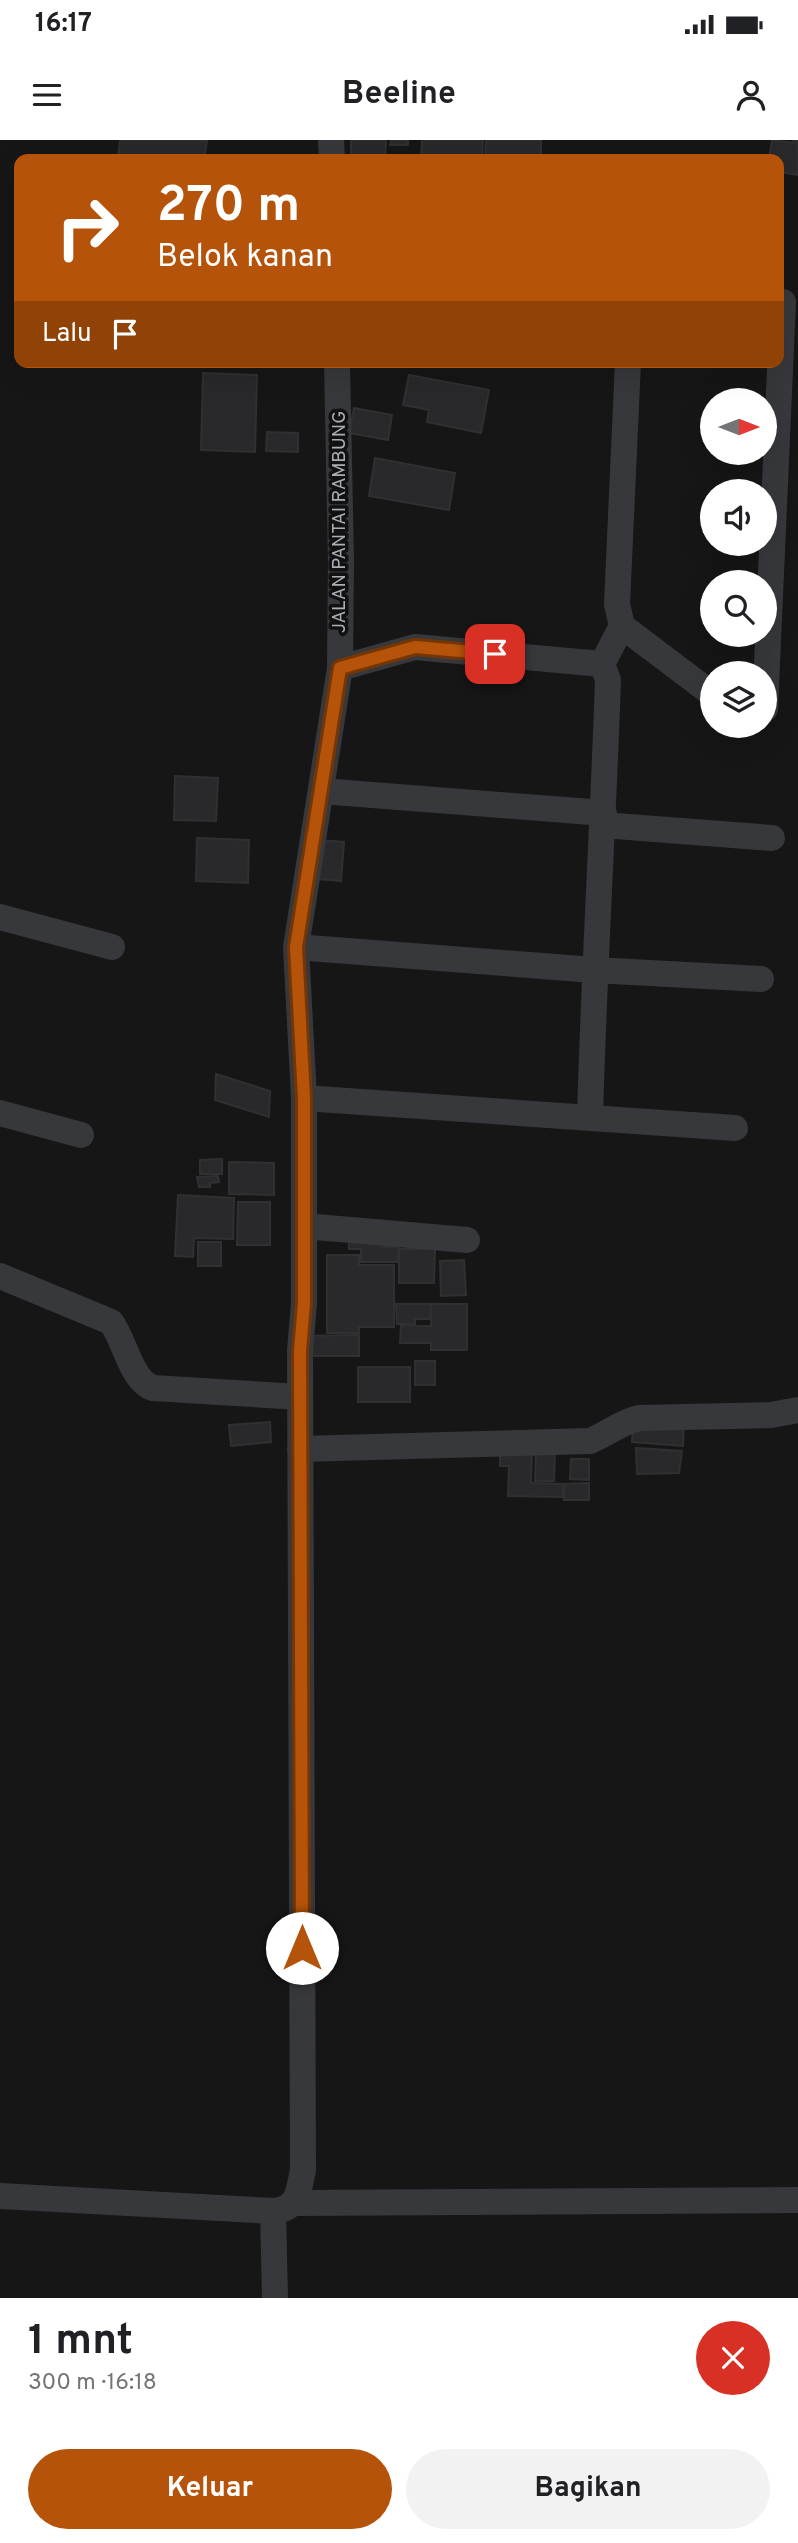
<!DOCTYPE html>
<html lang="id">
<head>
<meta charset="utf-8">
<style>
  :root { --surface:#fff; --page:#f2f2f2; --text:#202124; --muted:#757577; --accent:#b45309 }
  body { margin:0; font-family:Overpass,sans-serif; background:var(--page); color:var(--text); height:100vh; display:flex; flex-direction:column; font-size:26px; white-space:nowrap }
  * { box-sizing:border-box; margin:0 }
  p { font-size:23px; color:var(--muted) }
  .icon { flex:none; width:38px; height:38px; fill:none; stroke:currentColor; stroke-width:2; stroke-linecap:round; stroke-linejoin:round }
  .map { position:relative; height:2158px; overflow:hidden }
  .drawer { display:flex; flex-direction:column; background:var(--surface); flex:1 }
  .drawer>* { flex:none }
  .hud { position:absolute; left:14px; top:14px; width:770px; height:214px; border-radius:14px; box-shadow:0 7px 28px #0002; background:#b45309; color:#fff; overflow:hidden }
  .needle { width:46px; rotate:90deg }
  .tools { position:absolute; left:700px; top:248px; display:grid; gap:14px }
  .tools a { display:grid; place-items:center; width:77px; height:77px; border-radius:50%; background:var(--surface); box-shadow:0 7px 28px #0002; font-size:35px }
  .pin { position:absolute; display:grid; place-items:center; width:60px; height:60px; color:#fff; margin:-30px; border-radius:14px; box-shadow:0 4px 10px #0006 }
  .me { position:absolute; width:77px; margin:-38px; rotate:0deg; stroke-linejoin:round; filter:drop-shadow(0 0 5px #0008) }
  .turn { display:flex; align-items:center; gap:24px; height:147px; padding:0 28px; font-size:32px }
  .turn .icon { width:91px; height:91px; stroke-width:2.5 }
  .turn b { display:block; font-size:49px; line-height:60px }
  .then { display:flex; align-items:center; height:66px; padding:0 28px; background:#0003; gap:14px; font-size:26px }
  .round { display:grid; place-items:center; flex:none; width:74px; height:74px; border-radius:37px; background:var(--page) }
  .head { display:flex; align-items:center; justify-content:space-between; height:119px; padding:0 28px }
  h1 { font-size:42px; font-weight:700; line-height:52px }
  .action { display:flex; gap:14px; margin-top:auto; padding:14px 28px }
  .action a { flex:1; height:80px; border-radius:42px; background:var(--accent); color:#fff; font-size:28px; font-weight:700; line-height:80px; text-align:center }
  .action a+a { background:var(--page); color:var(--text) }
  .status { display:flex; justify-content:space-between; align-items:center; height:49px; padding:0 35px; background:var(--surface); direction:ltr }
  .status svg { height:19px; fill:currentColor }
  header { display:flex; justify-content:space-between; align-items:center; height:91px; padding:0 28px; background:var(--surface); font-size:32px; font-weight:700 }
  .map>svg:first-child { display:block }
  .building { fill:#29292b; stroke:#303033; stroke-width:2 }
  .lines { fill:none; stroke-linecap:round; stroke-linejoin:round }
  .minor { stroke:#37383c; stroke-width:26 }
  .route-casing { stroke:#753606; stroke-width:18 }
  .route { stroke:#b45309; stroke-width:12 }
  .labels { text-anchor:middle; stroke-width:7; stroke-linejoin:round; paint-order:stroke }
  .street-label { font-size:19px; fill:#a9adb6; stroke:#111112 }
</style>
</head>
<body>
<div class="status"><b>16:17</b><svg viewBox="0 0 49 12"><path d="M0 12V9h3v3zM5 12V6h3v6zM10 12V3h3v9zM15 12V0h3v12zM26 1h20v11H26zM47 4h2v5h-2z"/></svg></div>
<header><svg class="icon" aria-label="menu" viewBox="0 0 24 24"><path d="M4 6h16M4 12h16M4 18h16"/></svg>Beeline<svg class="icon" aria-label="person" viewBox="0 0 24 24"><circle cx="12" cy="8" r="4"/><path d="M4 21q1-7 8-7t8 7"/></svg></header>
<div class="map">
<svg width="798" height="2158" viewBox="0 0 798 2158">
  <rect width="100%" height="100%" fill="#161617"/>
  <path class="building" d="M120,0h79l8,1 -3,18h-86z
    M351,0h35l-1,19h-34z
    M391,0h17v5h-18z
    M422,0h61l-1,19h-61z
    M486,0h55v19h-56z
    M772,0l21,3 1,-3h4v35l-19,-3v-13h-10z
    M203,233l54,2 -2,77 -54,-2z
    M409,235l80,15 -8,43 -54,-11 2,-12 -26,-5z
    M354,268l38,7 -4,25 -39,-7z
    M267,292l31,1v19l-32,-1z
    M375,318l80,15 -6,37 -80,-14z
    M175,636l43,2 -2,43 -42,-1z
    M197,698l52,2 -1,43 -52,-2z
    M319,700l25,2 -3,39 -25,-2z
    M216,934l54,17 -1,26 -54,-17z
    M222,1019v15h-22v-14z
    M229,1022l45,1v32l-45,-1z
    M218,1036l1,6 -9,1v4h-11l-2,-10z
    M178,1055l56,3 -1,41 -39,-1 -1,19 -18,-1z
    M238,1062h32v43h-33z
    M349,1100h33v7h16v15h-37v-13h-12z
    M198,1102h23v24h-23z
    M399,1109h36l-1,34h-35z
    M327,1115h32v10h35v62h-35v6h-32z
    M464,1120l2,35 -25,1 -1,-35z
    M396,1164h35l-1,15h-15v5h-18z
    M431,1164h36v46h-36v-7h-31l1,-18 30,1z
    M359,1195v21h-54l-1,-20z
    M415,1221h20v24h-20z
    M358,1227h52v35h-52z
    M633,1280l51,2 -1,24 -51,-4z
    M270,1282l1,20 -40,4 -2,-21z
    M500,1307l32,1 -1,35 32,1v13l-55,-1 1,-30h-9z
    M636,1308l46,3 -3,22 -42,1z
    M536,1311h19l-1,30h-19z
    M571,1319h18v21l-19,-1z
    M589,1343v17h-25v-16z"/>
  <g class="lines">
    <path class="minor" d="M331,0l1,19
      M628,222l-11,242 5,22 90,68
      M340,528l75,-21 187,17
      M765,569l18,-407
      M321,651l283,22
      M603,685l169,13
      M0,777l112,30
      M296,807l298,23 167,9
      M304,958l431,30
      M0,973l81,22
      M590,977c4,-146 13,-291 18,-437l-6,-16 20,-38
      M304,1086l163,14
      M0,1136l111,46c14,18 20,59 42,66l147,9
      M300,1309l290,-8c16,-6 31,-19 49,-23l132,-3 27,-5
      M0,2056l273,15
      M294,2063l504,-3
      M275,2158l-2,-87c26,-2 25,-19 30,-41l-3,-819 4,-48v-205l-8,-151 44,-279 1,-107 -4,-199"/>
  </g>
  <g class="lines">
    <defs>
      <path id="route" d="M302,1808l-2,-597 4,-48v-205l-8,-151 44,-279 75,-21 80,7"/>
    </defs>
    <use href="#route" class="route-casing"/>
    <use href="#route" class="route"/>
  </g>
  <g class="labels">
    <g class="street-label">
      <text transform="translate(338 382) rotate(-90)" y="7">JALAN PANTAI RAMBUNG</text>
    </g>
  </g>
</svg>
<div class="tools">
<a><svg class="needle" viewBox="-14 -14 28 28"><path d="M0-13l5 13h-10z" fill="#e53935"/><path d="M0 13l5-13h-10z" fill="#757577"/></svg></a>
<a><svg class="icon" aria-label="sound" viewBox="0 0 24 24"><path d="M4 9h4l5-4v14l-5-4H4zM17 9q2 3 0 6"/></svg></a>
<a><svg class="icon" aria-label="search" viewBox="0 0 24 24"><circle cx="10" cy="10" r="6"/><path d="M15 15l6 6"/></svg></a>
<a><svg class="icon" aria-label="layers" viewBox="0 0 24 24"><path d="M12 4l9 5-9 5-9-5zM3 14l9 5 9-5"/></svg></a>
</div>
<div class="pin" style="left:495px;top:514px;background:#d93025"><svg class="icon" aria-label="arrive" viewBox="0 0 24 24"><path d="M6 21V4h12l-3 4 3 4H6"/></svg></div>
<svg class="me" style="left:302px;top:1808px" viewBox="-20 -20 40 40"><circle r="19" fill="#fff"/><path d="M0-13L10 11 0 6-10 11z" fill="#b45309"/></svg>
<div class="hud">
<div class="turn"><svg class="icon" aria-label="right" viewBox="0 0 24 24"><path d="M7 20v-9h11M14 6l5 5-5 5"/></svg><div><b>270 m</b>Belok kanan</div></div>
<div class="then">Lalu<svg class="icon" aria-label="arrive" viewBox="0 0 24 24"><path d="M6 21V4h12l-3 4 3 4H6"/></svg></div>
</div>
</div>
<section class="drawer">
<div class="head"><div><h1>1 mnt</h1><p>300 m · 16:18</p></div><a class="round" style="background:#d93025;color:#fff"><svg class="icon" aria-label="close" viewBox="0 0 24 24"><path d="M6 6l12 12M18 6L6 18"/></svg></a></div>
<div class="action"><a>Keluar</a><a>Bagikan</a></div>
</section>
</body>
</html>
